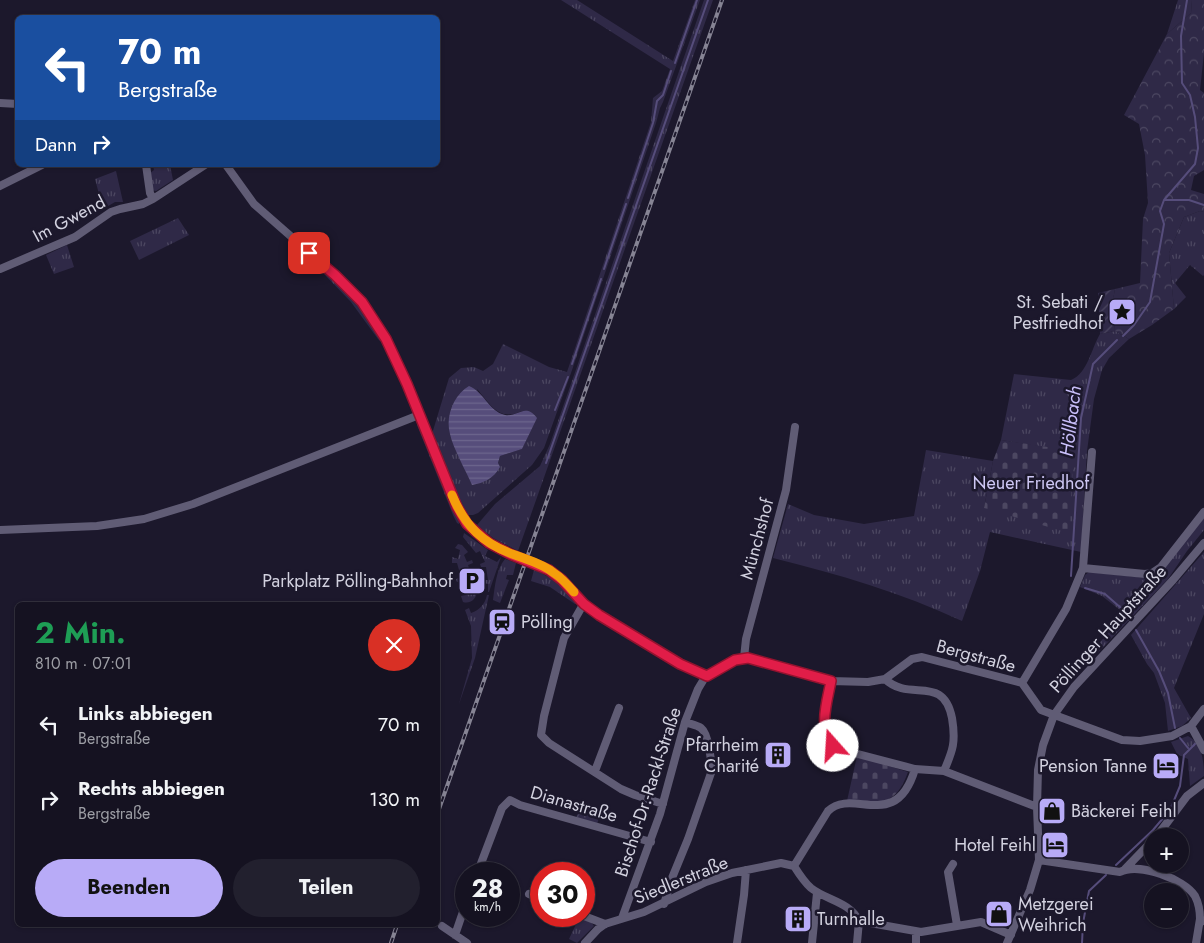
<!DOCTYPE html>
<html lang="de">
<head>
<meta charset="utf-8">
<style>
  :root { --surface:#151221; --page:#22202e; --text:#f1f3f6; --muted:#9d9ea5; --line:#34323f; --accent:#b8abf7 }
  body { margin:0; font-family:Jost,sans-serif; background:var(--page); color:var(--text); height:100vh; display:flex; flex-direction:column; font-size:19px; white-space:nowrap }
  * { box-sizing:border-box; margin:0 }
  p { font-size:16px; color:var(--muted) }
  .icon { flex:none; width:28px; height:28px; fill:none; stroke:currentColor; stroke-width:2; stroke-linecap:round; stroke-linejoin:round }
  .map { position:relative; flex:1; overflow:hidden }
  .sheet { position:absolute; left:15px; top:602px; width:425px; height:325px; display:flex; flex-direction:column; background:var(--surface); border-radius:8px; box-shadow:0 1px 4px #0004,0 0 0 1px var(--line) }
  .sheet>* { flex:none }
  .top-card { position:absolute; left:15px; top:15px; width:425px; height:152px; border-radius:8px; box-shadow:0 1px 4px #0004,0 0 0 1px var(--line); background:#1a4fa0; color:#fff; overflow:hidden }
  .tools { position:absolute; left:1144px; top:828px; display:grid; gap:10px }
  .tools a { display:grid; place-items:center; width:45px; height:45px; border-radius:50%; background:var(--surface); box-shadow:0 1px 4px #0004,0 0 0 1px var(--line); font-size:25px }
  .speed { position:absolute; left:455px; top:862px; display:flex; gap:10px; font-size:25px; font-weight:700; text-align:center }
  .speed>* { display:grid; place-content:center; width:65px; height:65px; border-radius:50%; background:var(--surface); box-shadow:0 1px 4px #0004,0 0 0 1px var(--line); line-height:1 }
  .speed small { font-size:12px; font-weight:400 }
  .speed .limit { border:8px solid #d22; background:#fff; color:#111 }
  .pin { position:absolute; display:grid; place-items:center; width:42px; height:42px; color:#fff; margin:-21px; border-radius:10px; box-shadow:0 2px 8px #0006 }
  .me { position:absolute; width:55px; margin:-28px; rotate:341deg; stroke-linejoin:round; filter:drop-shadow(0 0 4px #0008) }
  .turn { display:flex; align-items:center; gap:18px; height:105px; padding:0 20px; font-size:22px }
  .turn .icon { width:65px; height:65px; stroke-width:2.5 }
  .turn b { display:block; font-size:35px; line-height:42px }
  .then { display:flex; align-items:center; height:48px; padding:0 20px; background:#0003; gap:10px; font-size:19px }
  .round { display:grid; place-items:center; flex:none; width:52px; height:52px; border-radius:26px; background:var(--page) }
  .headline { display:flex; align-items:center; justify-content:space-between; height:85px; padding:0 20px }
  h1 { font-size:30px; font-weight:700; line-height:38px; color:#1e9e55 }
  .cta { display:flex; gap:10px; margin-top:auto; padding:10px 20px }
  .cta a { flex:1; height:58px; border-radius:30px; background:var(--accent); color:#111; font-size:20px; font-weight:700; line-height:58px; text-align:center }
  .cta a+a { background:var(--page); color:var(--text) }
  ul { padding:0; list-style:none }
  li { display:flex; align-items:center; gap:15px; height:75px; padding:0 20px }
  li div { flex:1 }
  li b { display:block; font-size:19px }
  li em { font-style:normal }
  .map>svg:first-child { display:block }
  .grass { fill:url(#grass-tufts); fill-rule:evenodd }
  .forest { fill:url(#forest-crowns) }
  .cemetery { fill:url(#cemetery-stones) }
  .garden { fill:url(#garden-furrows) }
  .water { fill:url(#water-rules) }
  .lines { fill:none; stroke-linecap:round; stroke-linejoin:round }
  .stream { stroke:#564d7b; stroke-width:2 }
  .minor { stroke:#605c75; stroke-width:8 }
  .rail-casing { stroke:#868494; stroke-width:4 }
  .rail { stroke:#1c182c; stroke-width:2; stroke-dasharray:5.5; stroke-linecap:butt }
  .route-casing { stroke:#92132f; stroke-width:12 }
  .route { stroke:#e11d48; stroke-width:9 }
  .slow { stroke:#f59e0b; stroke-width:9 }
  .labels { text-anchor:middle; stroke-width:5; stroke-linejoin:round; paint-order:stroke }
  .street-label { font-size:18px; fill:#d2d1df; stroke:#1c182c }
  .poi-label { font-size:18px; fill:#d2d1df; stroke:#1c182c; text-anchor:end }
  .park-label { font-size:18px; fill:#cec7f4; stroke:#1c182c }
  .water-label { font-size:19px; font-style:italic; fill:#c9bffa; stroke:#1c182c }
</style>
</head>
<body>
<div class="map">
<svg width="1204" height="943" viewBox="0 0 1204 943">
  <defs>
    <pattern id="grass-tufts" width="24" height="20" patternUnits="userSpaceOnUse" patternTransform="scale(1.25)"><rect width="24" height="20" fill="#2f2947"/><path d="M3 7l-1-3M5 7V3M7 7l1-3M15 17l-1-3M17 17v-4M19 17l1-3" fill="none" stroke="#4c4761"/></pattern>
    <pattern id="forest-crowns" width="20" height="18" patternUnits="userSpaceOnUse" patternTransform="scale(1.25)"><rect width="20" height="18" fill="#2f2947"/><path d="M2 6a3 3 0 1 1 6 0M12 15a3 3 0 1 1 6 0" fill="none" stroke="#4c4761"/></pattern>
    <pattern id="cemetery-stones" width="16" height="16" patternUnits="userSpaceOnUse" patternTransform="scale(1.25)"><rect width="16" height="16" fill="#2f2947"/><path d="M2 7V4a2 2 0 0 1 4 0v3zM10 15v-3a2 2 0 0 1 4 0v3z" fill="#4c4761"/></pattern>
    <pattern id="garden-furrows" width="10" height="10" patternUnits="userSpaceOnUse" patternTransform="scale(1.25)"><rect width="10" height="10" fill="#2f2947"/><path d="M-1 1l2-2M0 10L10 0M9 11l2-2" fill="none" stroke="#4c4761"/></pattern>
    <pattern id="water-rules" width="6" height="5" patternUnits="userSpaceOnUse" patternTransform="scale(1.25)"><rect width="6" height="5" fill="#564d7b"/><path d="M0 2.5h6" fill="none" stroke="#6d668d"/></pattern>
  </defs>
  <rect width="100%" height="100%" fill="#1c182c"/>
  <path class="grass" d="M561,0h16l96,61 22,-61h5l-37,102 -3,6 -4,15 -85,250 -27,75 -12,17 -54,48 -5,2h-5l-8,-12 -28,-69 17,-56 12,-10 13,-1 9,4 10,-7 10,-20 46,23 18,5 84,-250 2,-24 9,-7 8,-22zM477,389c14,16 22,33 45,22l14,7 -14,31 -22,7 -2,7z
    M704,0h9l-195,551 -25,-13 -16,-13 18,-21 45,-38 10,-22c52,-148 102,-296 154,-444z
    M1178,0h14l-1,13 -24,21z
    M153,165h17l3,15 -17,11 -4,-1 -3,-16 5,-4z
    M116,171l7,31h-8l-12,7 -8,-30z
    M1200,211l4,1v63l-1,1 -13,-11 -15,18 11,14 -12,12 -5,-56 15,-36z
    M178,218l11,17 -50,25 -9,-19z
    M67,245l7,22 -20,7 -8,-19z
    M324,269l32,31 27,38 -3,3 -2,-2 -27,-37 -28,-29z
    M1115,331l14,8 -20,19 -7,12 -8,29 -7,52 -6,101 -91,-20 -10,39 -18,50c-60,-28 -124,-47 -189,-63l15,-54 26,11 50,9 50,-8 12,-66 67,11 -9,47 90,-56 -73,-12 13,-66 57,6c17,-7 20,-31 29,-46z
    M417,422l3,1 39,95v6l-2,-1 -4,-8 -36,-90z
    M1204,518v12l-17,21 -19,28 -77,81 -4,2 -1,-4 38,-43z
    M464,533l24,17 -3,6 12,6 4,-5 -12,35h-1v-8l-5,-1v-3h5l-2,-13h-5l-1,-3 5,-2 -5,-11 -4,2 -13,-16z
    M458,544l4,1 6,7 -4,3 3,7 5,-2 1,3 -5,2 4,12 5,-1v4h-5l-1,13h6c-2,7 -7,11 -14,9l-2,-6 5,-1 -4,-14 -5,1 -1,-3 5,-2 -4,-14h-5v-6l6,2 2,-9 -5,-2z
    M1204,552v62l-30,74 17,30 -9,8 -14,5 -3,-28 -11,-30 -7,-9 -16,-29z
    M505,559l11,4 -3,12h-6l-1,4 3,1 -9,23 -7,-3c2,-14 3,-30 12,-41z
    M534,570c15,5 34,20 43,33l-2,1 -25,-17 -19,-6z
    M1089,572l57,6v1l-26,31 -18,-14 -22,-9 5,-12z
    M487,595h2l-14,63 -16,46 13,-46 -1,-32 -6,-16 4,-2 2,5c9,-3 14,-9 16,-18z
    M1188,736c14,7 16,26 16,40l-14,10 -2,-27 -11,-5 -6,-12z
    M579,918l12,4 3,4 -17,17 -8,-4z"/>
  <path class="forest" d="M1192,0h12v53l-4,37 4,3v77l-10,6 -3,14 13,4v18l-4,-1 -16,6 -15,36 5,56 -22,16 -23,14 -14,-8 -2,-31 2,-11 25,-6 3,-64 5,-16 -3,-48 -6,-31 -15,-9 43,-81 24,-21z
    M585,802l12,5 -3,5 6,3 -3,9 -21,-7z"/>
  <path class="cemetery" d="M1001,440l73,11 -5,82 -85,-25 9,-47z
    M857,756l51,16c-13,36 -28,30 -61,29z"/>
  <path class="garden" d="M1115,289l-2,11 2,31 -15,3 -2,-41z"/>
  <path class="water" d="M469,386c15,6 19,23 33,28 15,6 22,-13 35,4l-15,31 -22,7 -2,7 2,4c-6,11 -16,16 -28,18 -6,-14 -19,-37 -22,-51 -5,-18 4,-39 19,-48z"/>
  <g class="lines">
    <path class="stream" d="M675,63l22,-63
      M628,198l25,-75 4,-22 6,-6 8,-24
      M1164,200h25l15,5
      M604,269l22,-65
      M1123,336l11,-11 16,-23 14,-78 -4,-13 4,-11 31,-36 3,-16 -3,-31 -5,-22 -8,-12 -1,-47 6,-36
      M572,364l29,-85
      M555,410l13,-33
      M546,463l162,-463
      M1071,576l10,-158 12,-54 24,-24
      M1085,588l20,6 16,14
      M1136,630l23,41 9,22 7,35
      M1180,738l8,10
      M1116,865l37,-35 17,-20 10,-24 4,-31 11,-11
      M1082,943l1,-20 6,-32 17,-16"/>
    <path class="minor" d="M0,103l18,1
      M146,165l4,28 3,6
      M226,165l28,39 81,71 27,27 13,19 11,18 21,45 50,123 10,17 22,19 21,10 39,17 14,10 21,23 15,12 81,49 27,12
      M0,186l42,-21
      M0,269l75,-32 36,-25 9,-3 23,-5 10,-5 52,-34
      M0,530l97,-4 47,-7 49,-15 226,-89
      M1083,568l62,6 7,-1 9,-6 43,-55
      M584,603l-20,35 -20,78 -3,19 8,8 72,46 14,6 28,9
      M744,658l2,-19 40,-149 9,-63
      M885,679c25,24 58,-6 67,39 4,24 1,32 -8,53
      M831,681c-4,21 -15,51 4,67l80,21 29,2 93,36
      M1022,683l44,-74 17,-41 9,-116
      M1191,726l13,24
      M595,771l24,-63
      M1157,836l30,-40 17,-13
      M1039,860l81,12c19,-10 64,7 75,24 4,8 5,15 5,23l4,2
      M953,864l-5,8 9,53
      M794,866l34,-55c25,-24 68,22 87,-42
      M1125,869l27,-28
      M477,874l25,-66 8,-8 10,5 131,37
      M529,894l12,5
      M664,904l8,-26 16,-39 23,-66c1,-9 -2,-39 -10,-45 -4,-3 -11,-4 -16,-6
      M584,916l21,8
      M622,918l38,-104 25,-92 13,-33 6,-10 26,-16 14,-5 10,1 77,22 37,1 17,-3 27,-20 10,-2 100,26 19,27 81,30 18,1 32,-5 19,-10 13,-17
      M442,926l25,17
      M916,932v11
      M455,935l11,-32
      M585,943l13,-14 7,-5 39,-12 62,-30 26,-9 49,-10 13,3c5,8 10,16 17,22 15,12 39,14 48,33l62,11 60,-10 30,13
      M737,943l7,-48 2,-25
      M812,943l5,-50
      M857,943l2,-22
      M1007,943l23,-53 9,-30 -2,-53 1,-37 5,-25 11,-30 20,-28 99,-107 31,-37
      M1196,943l4,-24"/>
    <defs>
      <path id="rail" d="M438,812l284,-812
        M391,943l6,-18"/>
    </defs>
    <use href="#rail" class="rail-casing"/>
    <use href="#rail" class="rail"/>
  </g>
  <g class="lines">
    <defs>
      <path id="route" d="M309,253l26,22 27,27 24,37 21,45 50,123 10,17 22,19 21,11 39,16 13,10 22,24 15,11 81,49 27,12 28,-16 13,-2 83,23c-4,21 -13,47 2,65"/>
    </defs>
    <use href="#route" class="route-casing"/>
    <use href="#route" class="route"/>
    <path class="slow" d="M452,495c13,31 31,49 63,60 13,5 28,9 39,18 8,5 14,12 20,19"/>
  </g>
  <defs>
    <symbol id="sight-square" viewBox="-11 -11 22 22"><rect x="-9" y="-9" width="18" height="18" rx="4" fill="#b8abf7" stroke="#1c182c"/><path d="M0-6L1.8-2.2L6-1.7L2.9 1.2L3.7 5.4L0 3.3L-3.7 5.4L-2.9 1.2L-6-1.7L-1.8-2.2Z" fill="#111"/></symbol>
    <symbol id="parking-square" viewBox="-11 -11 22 22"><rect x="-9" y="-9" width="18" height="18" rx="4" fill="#b8abf7" stroke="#1c182c"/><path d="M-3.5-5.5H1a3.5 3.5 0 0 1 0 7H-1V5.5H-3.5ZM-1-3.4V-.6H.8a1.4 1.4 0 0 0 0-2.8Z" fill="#111"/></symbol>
    <symbol id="station-square" viewBox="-11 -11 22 22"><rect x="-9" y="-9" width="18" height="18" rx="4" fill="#b8abf7" stroke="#1c182c"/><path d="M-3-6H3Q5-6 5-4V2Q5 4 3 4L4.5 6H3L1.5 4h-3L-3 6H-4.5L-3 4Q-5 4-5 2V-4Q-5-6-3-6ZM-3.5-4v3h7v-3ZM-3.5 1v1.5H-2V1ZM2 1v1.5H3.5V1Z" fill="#111"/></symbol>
    <symbol id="building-square" viewBox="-11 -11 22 22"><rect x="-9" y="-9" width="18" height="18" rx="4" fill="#b8abf7" stroke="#1c182c"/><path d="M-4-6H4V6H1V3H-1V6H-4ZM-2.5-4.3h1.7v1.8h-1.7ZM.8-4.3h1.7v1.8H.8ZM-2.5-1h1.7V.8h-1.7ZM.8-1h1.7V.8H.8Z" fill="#111"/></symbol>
    <symbol id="hotel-square" viewBox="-11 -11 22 22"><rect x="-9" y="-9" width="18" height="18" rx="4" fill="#b8abf7" stroke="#1c182c"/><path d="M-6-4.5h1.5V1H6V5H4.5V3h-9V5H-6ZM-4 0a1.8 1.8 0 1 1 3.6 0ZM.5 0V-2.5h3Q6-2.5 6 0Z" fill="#111"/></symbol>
    <symbol id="shop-square" viewBox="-11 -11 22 22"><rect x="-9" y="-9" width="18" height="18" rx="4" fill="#b8abf7" stroke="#1c182c"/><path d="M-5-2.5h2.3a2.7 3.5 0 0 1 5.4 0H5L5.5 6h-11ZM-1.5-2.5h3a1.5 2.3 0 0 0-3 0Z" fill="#111"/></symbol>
  </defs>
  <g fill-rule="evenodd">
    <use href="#sight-square" x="1106" y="296" width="32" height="32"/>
    <use href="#parking-square" x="456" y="565" width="32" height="32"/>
    <use href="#station-square" x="486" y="606" width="32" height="32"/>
    <use href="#building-square" x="762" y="739" width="32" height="32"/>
    <use href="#hotel-square" x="1150" y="750" width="32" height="32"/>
    <use href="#shop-square" x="1036" y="795" width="32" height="32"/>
    <use href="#hotel-square" x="1039" y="829" width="32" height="32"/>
    <use href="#shop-square" x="983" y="898" width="32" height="32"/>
    <use href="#building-square" x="782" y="903" width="32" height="32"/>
  </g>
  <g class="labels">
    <g class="street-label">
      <text transform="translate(69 219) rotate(-28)" y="6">Im Gwend</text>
      <text transform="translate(757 539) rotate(-75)" y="6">Münchshof</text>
      <text transform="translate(1108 629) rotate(-48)" y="6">Pöllinger Hauptstraße</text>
      <text transform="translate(976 656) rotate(15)" y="6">Bergstraße</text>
      <text transform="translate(648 792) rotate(-72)" y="6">Bischof-Dr.-Rackl-Straße</text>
      <text transform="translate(574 804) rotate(16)" y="6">Dianastraße</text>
      <text transform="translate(681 880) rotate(-22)" y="6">Siedlerstraße</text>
    </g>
    <g class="poi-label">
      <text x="1103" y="308">St. Sebati /<tspan x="1103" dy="21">Pestfriedhof</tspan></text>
      <text x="453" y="587">Parkplatz Pölling-Bahnhof</text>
      <text x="521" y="628" text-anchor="start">Pölling</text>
      <text x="759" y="751">Pfarrheim<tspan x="759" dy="21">Charité</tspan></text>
      <text x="1147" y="772">Pension Tanne</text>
      <text x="1071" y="817" text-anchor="start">Bäckerei Feihl</text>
      <text x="1036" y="851">Hotel Feihl</text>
      <text x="1018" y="910" text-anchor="start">Metzgerei<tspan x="1018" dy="21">Weihrich</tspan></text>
      <text x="817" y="925" text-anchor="start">Turnhalle</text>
    </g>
    <g class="park-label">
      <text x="1031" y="489">Neuer Friedhof</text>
    </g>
    <g class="water-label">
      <text transform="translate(1070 421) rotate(-83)" y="7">Höllbach</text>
    </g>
  </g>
</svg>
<div class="tools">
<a>+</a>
<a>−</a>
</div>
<div class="speed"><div>28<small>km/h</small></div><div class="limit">30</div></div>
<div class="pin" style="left:309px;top:253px;background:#d93025"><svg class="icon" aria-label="arrive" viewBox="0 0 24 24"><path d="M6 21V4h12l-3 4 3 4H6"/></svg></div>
<svg class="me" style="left:833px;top:746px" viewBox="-20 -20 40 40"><circle r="19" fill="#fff"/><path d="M0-13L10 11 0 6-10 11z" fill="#e11d48"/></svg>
<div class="top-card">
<div class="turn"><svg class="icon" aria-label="left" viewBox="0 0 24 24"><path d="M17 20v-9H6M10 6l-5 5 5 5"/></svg><div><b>70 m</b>Bergstraße</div></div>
<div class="then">Dann<svg class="icon" aria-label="right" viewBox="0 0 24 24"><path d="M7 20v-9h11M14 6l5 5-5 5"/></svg></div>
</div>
<section class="sheet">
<div class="headline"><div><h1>2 Min.</h1><p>810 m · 07:01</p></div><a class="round" style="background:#d93025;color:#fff"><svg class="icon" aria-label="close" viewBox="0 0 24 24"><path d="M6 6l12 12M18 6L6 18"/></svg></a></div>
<ul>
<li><svg class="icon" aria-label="left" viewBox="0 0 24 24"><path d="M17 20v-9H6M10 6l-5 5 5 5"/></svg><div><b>Links abbiegen</b><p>Bergstraße</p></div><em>70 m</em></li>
<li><svg class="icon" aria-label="right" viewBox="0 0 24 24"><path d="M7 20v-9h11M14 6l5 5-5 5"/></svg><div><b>Rechts abbiegen</b><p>Bergstraße</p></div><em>130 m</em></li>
</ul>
<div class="cta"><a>Beenden</a><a>Teilen</a></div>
</section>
</div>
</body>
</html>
